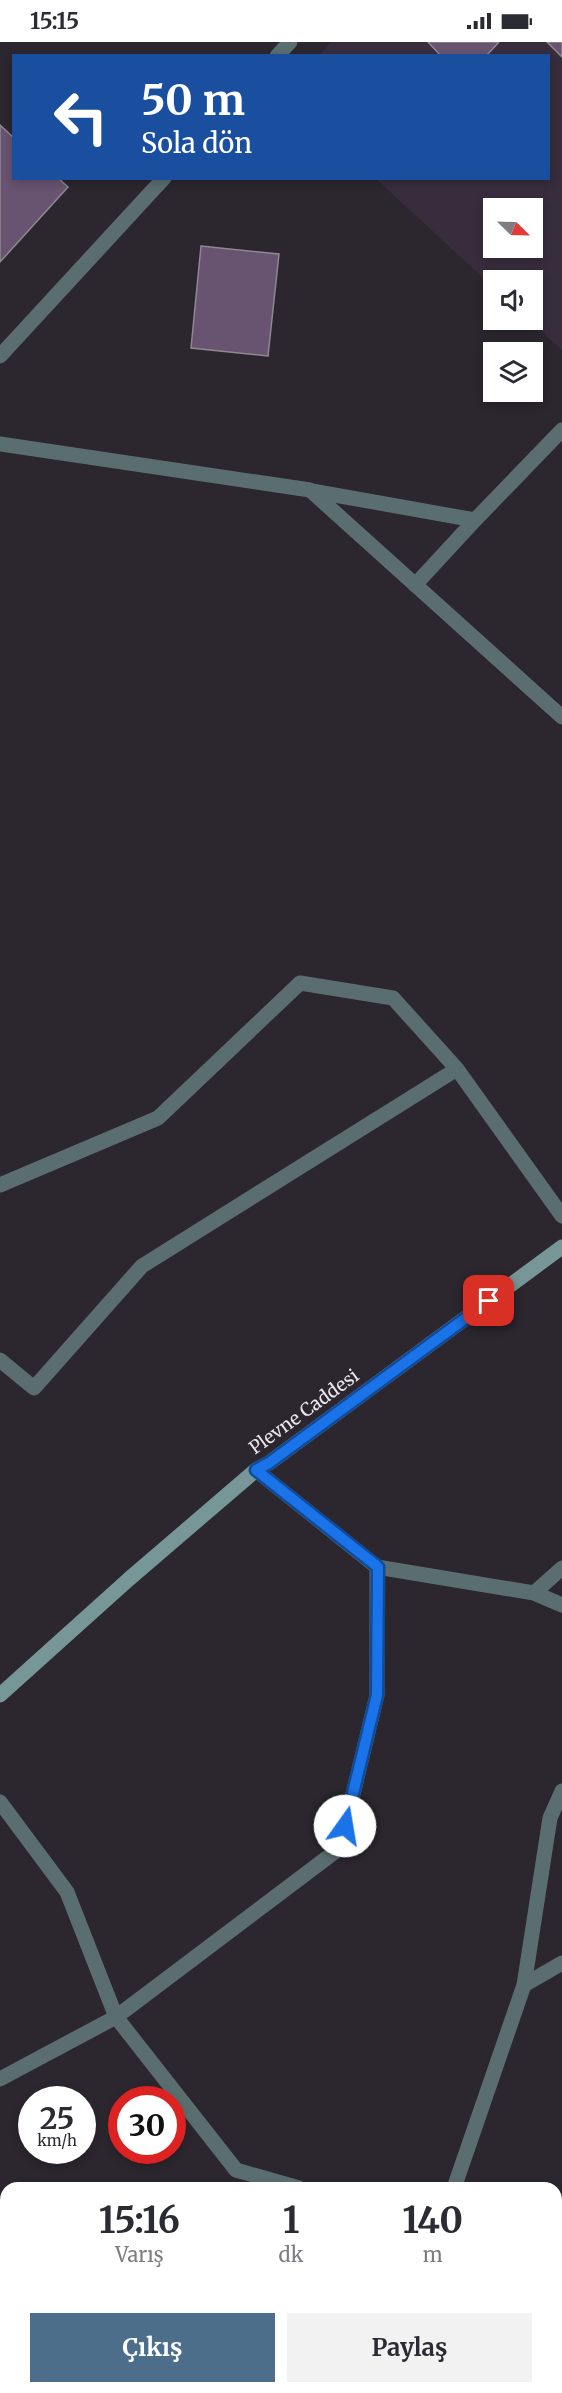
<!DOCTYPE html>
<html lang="tr">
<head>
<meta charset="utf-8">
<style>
  :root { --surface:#fff; --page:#f2f2f3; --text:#2b2b33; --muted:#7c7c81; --accent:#4c6e8b }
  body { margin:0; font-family:Merriweather,serif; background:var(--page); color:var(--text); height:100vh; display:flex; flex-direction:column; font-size:22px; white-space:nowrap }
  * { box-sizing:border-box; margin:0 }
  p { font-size:20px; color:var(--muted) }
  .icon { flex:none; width:33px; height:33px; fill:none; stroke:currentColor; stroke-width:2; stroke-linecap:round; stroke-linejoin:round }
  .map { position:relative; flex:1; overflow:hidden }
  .sheet { position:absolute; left:0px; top:2140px; width:562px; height:212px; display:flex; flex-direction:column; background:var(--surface); border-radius:18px 18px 0 0; box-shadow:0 3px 9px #0003 }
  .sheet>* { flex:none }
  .hud { position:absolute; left:12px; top:12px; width:538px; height:126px; border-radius:0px; box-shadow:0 3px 9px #0003; background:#1a4fa0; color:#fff; overflow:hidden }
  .needle { width:39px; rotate:113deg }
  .tools { position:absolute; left:483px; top:156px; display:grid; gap:12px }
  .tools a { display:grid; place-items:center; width:60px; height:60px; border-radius:0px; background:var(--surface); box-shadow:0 3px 9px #0003; font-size:30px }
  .speed { position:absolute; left:18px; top:2044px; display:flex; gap:12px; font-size:30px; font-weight:700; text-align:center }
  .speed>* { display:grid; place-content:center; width:78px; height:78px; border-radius:50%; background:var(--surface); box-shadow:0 3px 9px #0003; line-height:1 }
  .speed small { font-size:15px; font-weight:400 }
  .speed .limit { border:9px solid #d22; background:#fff; color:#111 }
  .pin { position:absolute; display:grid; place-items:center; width:51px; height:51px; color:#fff; margin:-26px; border-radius:12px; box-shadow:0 3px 9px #0006 }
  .me { position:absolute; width:66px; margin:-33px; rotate:13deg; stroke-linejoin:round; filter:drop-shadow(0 0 4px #0008) }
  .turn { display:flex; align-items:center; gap:21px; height:126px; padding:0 30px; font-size:27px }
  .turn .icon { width:78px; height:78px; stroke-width:2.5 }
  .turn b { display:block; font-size:42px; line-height:51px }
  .eta { display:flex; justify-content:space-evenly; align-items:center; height:102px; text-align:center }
  .eta b { font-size:36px; font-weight:700; line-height:42px }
  .action { display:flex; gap:12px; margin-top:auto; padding:12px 30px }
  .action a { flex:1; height:69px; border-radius:0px; background:var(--accent); color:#fff; font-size:24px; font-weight:700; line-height:69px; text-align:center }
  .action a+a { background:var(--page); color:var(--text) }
  .status { display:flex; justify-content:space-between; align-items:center; height:42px; padding:0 30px; background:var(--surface); direction:ltr }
  .status svg { height:16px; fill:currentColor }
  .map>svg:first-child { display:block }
  .built { fill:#372d3c; fill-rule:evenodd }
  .building { fill:#685370; stroke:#8f8792; stroke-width:1.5 }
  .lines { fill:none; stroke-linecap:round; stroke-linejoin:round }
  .street { stroke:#5b6e6f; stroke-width:15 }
  .secondary { stroke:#769698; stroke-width:15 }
  .route-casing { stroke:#114b97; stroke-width:15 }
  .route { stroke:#1a73e8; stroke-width:10 }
  .labels { text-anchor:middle; stroke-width:6; stroke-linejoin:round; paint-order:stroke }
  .street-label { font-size:18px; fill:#ece8ee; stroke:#2c262f }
</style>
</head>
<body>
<div class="status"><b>15:15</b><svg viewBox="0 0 49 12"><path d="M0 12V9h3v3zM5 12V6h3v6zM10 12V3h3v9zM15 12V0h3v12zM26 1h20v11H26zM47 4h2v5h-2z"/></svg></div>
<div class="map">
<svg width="562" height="2351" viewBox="0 0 562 2351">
  <rect width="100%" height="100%" fill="#2c262f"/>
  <path class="built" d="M331,0h231v308l-33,-30h3v-40h-38l-1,7 -117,-108 173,-1v-122h-230zM494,166h38v40h-38z"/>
  <path class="building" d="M428,0h71l-13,14h-45z
    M547,0h15v15z
    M0,83l14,13v40h44l10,9 -68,75z
    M201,204l78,8 -11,102 -77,-8z"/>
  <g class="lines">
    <path class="street" d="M277,14l13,-14
      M0,314l164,-178
      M0,402l310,46 252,227
      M312,449l163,29 87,-90
      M415,543l60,-65
      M0,1143l158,-67 142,-135 93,15 64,71 105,147
      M0,1318l34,28 108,-122 315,-197
      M377,1525l157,26 28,12
      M534,1551l28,-25
      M0,1760l67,90 49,125 120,153 63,18
      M524,1943l38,-22
      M0,2037l116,-62 224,-169 37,-153v-128l-121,-97
      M454,2146l70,-203 26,-167 12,-27
      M1,2264l5,20
      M556,2312l6,4
      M21,2346l1,5
      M238,2346l5,5
      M339,2351l3,-5
      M396,2351l11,-5
      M506,2351l2,-5"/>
    <path class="secondary" d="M0,1653l129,-116 127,-109 13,-7 293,-216"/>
  </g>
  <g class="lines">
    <defs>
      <path id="route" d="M345,1784l32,-131 1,-128 -122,-97 13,-7 220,-162"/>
    </defs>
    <use href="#route" class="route-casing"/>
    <use href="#route" class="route"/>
  </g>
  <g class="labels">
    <g class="street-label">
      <text transform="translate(304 1370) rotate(-36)" y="6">Plevne Caddesi</text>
    </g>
  </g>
</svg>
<div class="tools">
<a><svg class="needle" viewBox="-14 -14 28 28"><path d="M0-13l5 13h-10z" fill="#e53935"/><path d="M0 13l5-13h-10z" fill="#7c7c81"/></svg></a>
<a><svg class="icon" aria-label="sound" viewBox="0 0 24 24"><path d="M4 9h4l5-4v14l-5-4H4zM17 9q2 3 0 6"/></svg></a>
<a><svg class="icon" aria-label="layers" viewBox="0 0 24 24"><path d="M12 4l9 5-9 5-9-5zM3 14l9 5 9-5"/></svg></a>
</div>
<div class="speed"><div>25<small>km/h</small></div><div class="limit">30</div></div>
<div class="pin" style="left:489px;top:1259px;background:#d93025"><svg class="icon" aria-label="arrive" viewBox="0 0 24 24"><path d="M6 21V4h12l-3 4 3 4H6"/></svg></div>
<svg class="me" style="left:345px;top:1784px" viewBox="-20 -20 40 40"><circle r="19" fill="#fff"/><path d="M0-13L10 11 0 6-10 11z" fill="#1a73e8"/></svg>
<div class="hud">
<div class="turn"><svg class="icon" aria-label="left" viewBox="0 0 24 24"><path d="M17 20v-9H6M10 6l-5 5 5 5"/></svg><div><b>50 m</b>Sola dön</div></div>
</div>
<section class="sheet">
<div class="eta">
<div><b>15:16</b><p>Varış</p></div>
<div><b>1</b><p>dk</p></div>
<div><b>140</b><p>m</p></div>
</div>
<div class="action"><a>Çıkış</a><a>Paylaş</a></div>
</section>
</div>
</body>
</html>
